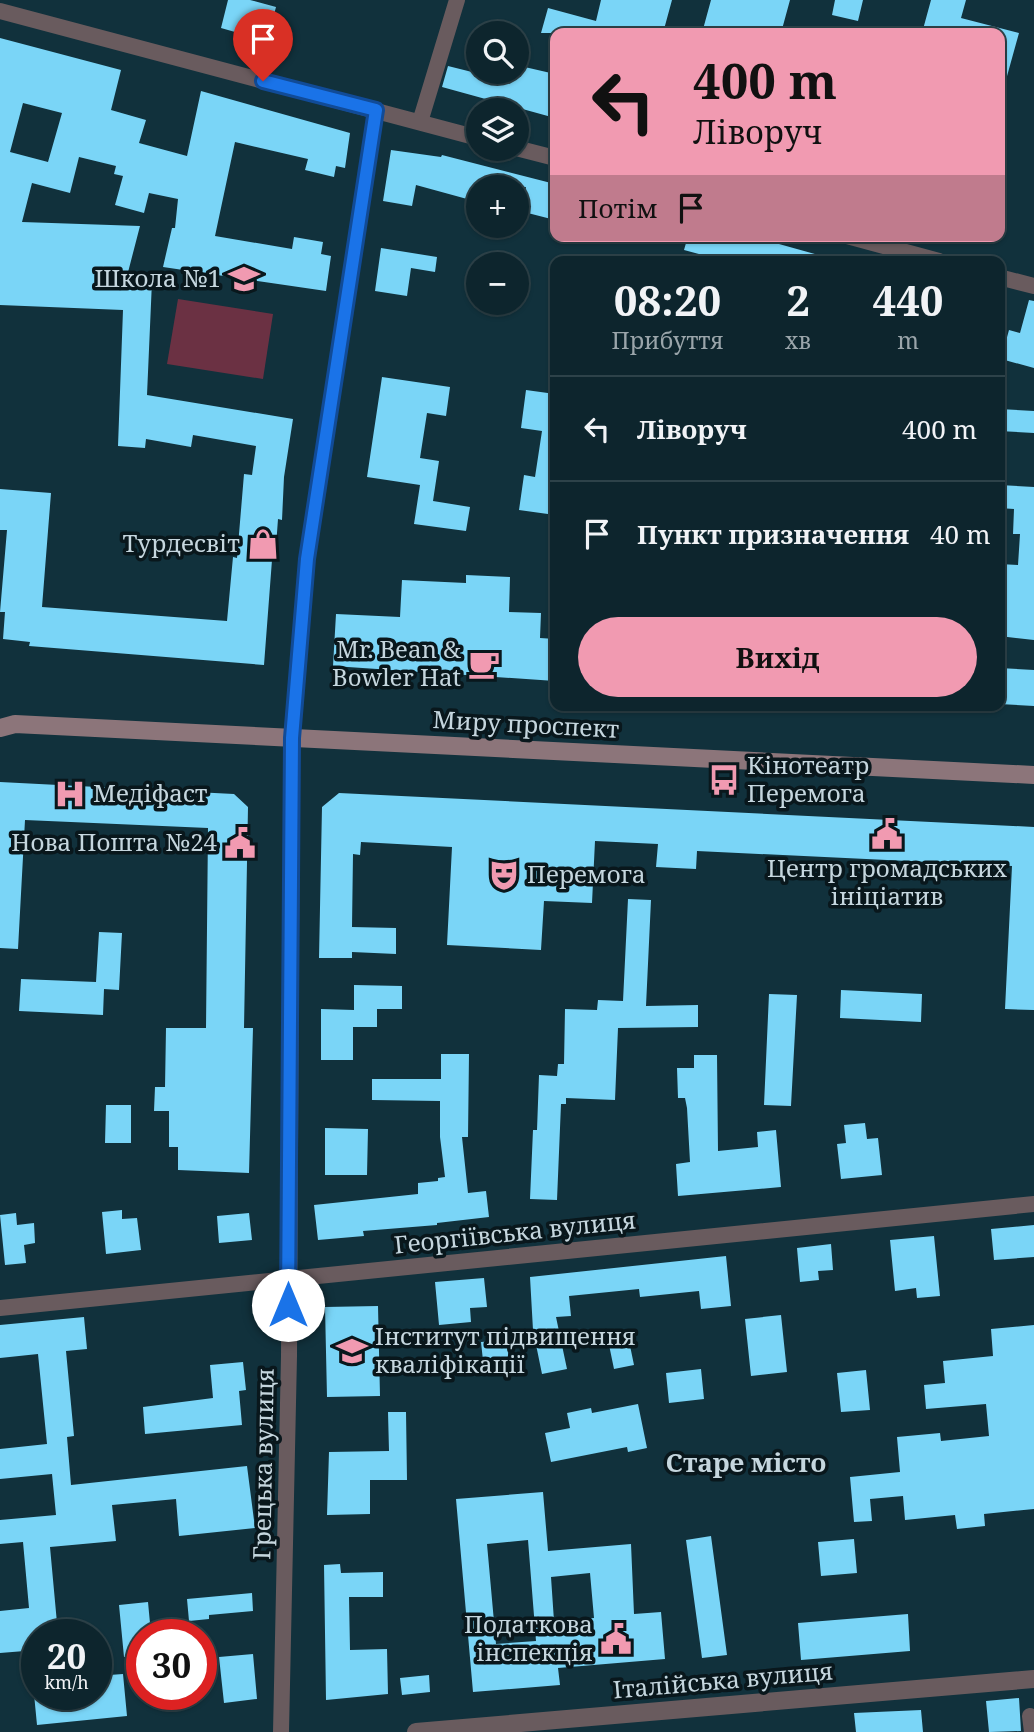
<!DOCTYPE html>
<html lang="uk">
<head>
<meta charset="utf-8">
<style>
  :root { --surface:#0d252d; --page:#162d35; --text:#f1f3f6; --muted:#9aa5aa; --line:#2d4249; --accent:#f19ab1 }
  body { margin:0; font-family:"Noto Serif",serif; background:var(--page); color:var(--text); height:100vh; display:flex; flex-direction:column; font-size:26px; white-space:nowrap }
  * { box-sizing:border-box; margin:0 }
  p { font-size:23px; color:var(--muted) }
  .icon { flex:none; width:38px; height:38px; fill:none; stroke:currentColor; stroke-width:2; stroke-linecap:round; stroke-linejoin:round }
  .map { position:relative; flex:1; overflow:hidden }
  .side { position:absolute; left:550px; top:256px; width:455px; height:455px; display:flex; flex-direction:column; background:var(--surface); border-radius:14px; box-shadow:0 2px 5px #0004,0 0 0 2px var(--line) }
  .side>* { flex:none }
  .top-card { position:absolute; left:550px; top:28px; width:455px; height:214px; border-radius:14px; box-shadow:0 2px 5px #0004,0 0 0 2px var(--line); background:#f19ab1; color:#111; overflow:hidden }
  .controls { position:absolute; left:466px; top:21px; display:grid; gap:14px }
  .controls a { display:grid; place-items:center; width:63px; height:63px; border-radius:50%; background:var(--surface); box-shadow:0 2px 5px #0004,0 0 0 2px var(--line); font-size:35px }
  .speed { position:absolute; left:21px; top:1619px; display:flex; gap:14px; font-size:35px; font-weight:700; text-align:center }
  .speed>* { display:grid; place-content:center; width:91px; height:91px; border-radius:50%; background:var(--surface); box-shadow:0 2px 5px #0004,0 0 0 2px var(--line); line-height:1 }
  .speed small { font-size:18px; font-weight:400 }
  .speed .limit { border:10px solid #d22; background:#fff; color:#111 }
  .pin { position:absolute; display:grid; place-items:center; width:60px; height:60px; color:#fff; margin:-72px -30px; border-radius:50% 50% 50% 0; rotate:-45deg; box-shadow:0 0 7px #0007 }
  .pin .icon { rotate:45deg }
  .me { position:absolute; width:77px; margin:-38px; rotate:0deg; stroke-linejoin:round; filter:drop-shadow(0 0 5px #0008) }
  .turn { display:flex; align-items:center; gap:24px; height:147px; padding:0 28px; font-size:32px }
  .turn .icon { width:91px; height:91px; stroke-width:2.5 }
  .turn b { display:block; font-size:49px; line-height:60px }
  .then { display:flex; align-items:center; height:66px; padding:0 28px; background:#0003; gap:14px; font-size:26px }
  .eta { display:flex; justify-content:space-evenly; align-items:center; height:119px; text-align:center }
  .eta b { font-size:42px; font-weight:700; line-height:49px }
  .button { display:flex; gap:14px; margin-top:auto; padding:14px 28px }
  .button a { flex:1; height:80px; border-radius:42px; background:var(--accent); color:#111; font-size:28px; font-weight:700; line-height:80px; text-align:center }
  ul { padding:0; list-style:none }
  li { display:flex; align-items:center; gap:21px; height:105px; padding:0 28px; border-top:2px solid var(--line) }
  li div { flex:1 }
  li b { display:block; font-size:26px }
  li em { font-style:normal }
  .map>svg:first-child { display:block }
  .garden { fill:#6b3143 }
  .building { fill:#7ad5f7; fill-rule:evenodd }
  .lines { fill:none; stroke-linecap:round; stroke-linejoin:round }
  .minor { stroke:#695b5e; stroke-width:16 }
  .tertiary { stroke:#695b5e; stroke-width:18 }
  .secondary { stroke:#8c757a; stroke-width:18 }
  .route-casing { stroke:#114b97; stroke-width:18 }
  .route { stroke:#1a73e8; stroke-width:12 }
  .labels { text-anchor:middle; stroke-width:7; stroke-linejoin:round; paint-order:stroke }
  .poi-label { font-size:24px; fill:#c5d6de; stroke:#09171c; text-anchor:end }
  .street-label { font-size:24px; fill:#c5d6de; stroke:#09171c }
  .neighbourhood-label { font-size:26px; font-weight:bold; fill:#c5d6de; stroke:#09171c }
</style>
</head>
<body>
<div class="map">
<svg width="1034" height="1732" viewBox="0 0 1034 1732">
  <rect width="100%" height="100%" fill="#11313c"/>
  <path class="garden" d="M178,299l95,15 -10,65 -96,-15z"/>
  <path class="building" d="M228,0h22l26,7 -9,34 -46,-13z
    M601,0h71l-9,33h-122l7,-25 48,13z
    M711,0h79l-9,33h-79z
    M835,0h28l-5,21 -26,-6z
    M931,0h35l-5,18 58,15 -15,54h-5v-54h-77z
    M0,38l121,32 -10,40 35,10 -7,23 48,13 14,-65 149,42 -5,35 -9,-2 -2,11 -29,-7 3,-11 -73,-17 -20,94 77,13 2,-12 29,5 -2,12 10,2 -5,35 -163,-24 9,-39h3l3,-29 -29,-6 -5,20 -29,-8 8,-29 -9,-2 2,-8 -37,-9 -9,36 -38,-10 -10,39 118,4 -14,54 26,1 -5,114 146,24 -9,58 -2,43 -4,-1 -3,41h-3l-8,105 -235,-19 1,-4 -27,-3 2,-27h-5l7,-82h-7v-41l51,4 -9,114 185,14 6,-64 4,1 7,-84 8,1 4,-29 -63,-11 -2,12 -45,-8 -1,9 -27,-2 5,-136 -123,-5zM23,103l39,10 -14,49 -38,-10z
    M516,65l39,9v44l-113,-31 6,-21 36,9 1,-3h31z
    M391,150l50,7 1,-2 113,29v36l-35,-9 6,-24h-48v15l-62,-17 -4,21 -29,-5z
    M688,236h62l72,20 -1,5h-112l1,-4 -26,-7z
    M381,248l56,9 -2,15 -24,-4 -4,28 -32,-5z
    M1029,300l5,1v67l-33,-9 8,-29 11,3z
    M382,377l68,10 -4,29 -19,-3 -7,45 19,3 -6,40 37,6 -4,24 -52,-7 6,-39 -53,-8z
    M526,390l29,4v121l-36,-5 5,-35 11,2 7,-46 -21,-3z
    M999,409l35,2v22l-35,-2z
    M999,485l35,2v153l-35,-4v-72l19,1 2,-31h-7l1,-25 -15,-1z
    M466,575l44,2 -1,35 32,1 -1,25 15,1v42l-222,-15 3,-52 64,3 2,-37 64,3z
    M999,668l35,2v36l-35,-2z
    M0,782l234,12 14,13 -4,221h9l-4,145 -71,-3v-23h-9v-36h-15l1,-24h10l1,-59h40l2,-200 -183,-8 -7,129 -18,-1z
    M339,793l695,34v183l-29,-1 7,-143 -315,-15 -1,18 -40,-2 2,-23 -63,-3 -3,62 -48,-2 -3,49 -94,-5 5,-98 -91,-5 -1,13 -7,-1 -1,73 44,1v26l-44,-2v6h-33l3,-151z
    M628,899l23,1 -5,106 52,-1v22l-80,1 -3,72 -49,-2v6h-5l-4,96 -27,-1 3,-69h4l2,-55 18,1 1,-12h6l1,-55 32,1 1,-10 25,1z
    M99,932l23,1 -3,57 -15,-1 -1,26 -84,-4 2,-32 75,3z
    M354,985l48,1v23h-25v18h-24v33h-32v-51l33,1z
    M841,990l81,4 -1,28 -81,-4z
    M769,994l28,1 -6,111 -27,-1z
    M441,1054h28l-1,83h-6l6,56 18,-2 3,26 -52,6v2l-74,6 1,5 -46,4 -4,-35 104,-11v-11l20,-2v-3l7,-1 -5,-40v-36l-68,-1v-21h69z
    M694,1055h23l1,96 40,-4 -1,-15 19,-2 5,57 -103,9 -2,-32 14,-2 -3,-54 -2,-10h-7l-1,-30h17z
    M106,1105h25v38h-26z
    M865,1123l2,16 11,-1 4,37 -41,4 -4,-35 9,-1 -2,-18z
    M325,1128l43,1 -1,46h-42z
    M122,1210v9l15,-1 4,32 -35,4 -4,-42z
    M16,1213l1,12 17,-2 1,20 -11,2 2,18 -21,2 -5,-50z
    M249,1213l3,27 -33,3 -2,-27z
    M1034,1225v32l-40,3 -3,-31z
    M934,1236l6,60 -23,2 -1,-10 -21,3 -5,-51z
    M831,1244l2,26 -15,1 1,9 -19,2 -3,-34z
    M726,1256l5,50 -30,3 -2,-18 -59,6 -1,-8 -70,7 2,20 -15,1 11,52 -25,5 -9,-44 -3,-53z
    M484,1278l3,29 -17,1 1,14 -32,3 -4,-43z
    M378,1306l2,90 -53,1 -2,-90z
    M781,1315l6,57 -36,4 -6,-57z
    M84,1317l3,32 -21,2 8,85 -7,1 4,48 176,-19 8,62 -76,8 -3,-37 -64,6 4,36 -66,6 8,87h-21v16l-37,3v-42l29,-3 -6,-66 -23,2v-24l56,-5 -4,-41 -52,5v-30l47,-5 -9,-90 -38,4v-33z
    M1034,1325v184l-50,5 1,12 -28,3 -2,-14 -50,5 -2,-24 -33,3 2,22 -18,1 -4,-45 50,-5 -3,-35 43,-4 1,8 48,-5 -3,-32 -60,5 -2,-24 21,-2 -2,-22 50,-5 -2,-27z
    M628,1336l6,29 -20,4 -6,-29z
    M507,1340l2,27 -25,3 -3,-28z
    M243,1362l3,28 -7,1 3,34 -97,9 -2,-27 70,-9 -3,-33z
    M701,1369l3,30 -35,4 -3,-30z
    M866,1370l4,40 -29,2 -4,-39z
    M638,1404l9,44 -19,4 -1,-5 -76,15 -6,-29 25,-5 -3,-15 24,-5 1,5z
    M388,1412h18l1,68h-37v34l-43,1 2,-63 60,-1z
    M543,1492l5,59 83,-7 3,70 27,-2 4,47 -107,9 2,17 -87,7 -17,-193zM528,1540l8,101 -40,3 -9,-100zM590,1573l4,45 -40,3 -3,-44z
    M711,1536l16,119 -25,3 -16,-118z
    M854,1539l3,34 -36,3 -3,-34z
    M340,1564l1,9 42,-1v25h-34l1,53 37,-1 1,45 -62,6 -2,-135z
    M252,1593l1,18 -44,4v4l-20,2 -2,-22z
    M148,1602l3,32h-9v22l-18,1 -5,-52z
    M908,1614l2,37 -109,9 -3,-37z
    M253,1654l4,45 -33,4 -5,-46z
    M123,1674l4,42 -90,9 -3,-31h62v-18z
    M429,1675l1,17 -28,3 -2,-17z
    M1019,1698l2,33 -32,1 -3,-31z
    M921,1710l2,22h-67l-2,-19z"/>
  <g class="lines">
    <path class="minor" d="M0,11l478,127
      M420,122l37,-122
      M516,148l39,10
      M847,236l92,25
      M999,277l35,9
      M0,1308l1034,-104
      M1030,1716l2,16
      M281,1732l8,-376 3,-618 15,-179 69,-449"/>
    <path class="tertiary" d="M416,1732l618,-53"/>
    <path class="secondary" d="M0,728l15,-4 1019,51"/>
  </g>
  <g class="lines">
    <defs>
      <path id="route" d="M263,81l113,29 -69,449 -15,179 -4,567"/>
    </defs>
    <use href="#route" class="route-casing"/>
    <use href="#route" class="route"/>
  </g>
  <defs>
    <symbol id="school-bare" viewBox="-9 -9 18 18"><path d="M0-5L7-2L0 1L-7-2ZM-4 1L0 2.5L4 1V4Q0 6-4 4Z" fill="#f19ab1" stroke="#09171c" stroke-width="2.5" paint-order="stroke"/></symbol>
    <symbol id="shop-bare" viewBox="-9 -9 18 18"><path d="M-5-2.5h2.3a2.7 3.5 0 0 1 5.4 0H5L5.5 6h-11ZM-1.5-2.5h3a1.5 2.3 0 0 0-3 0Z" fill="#f19ab1" stroke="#09171c" stroke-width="2.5" paint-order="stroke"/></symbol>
    <symbol id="cafe-bare" viewBox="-9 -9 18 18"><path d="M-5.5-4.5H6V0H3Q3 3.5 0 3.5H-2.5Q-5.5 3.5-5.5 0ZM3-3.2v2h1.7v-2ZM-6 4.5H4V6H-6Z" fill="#f19ab1" stroke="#09171c" stroke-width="2.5" paint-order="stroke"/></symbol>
    <symbol id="bus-bare" viewBox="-9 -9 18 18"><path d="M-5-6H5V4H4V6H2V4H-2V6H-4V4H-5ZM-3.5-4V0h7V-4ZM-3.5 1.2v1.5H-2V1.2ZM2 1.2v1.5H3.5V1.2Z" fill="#f19ab1" stroke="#09171c" stroke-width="2.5" paint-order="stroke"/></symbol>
    <symbol id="hospital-bare" viewBox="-9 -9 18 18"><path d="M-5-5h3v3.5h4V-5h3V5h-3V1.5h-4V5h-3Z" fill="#f19ab1" stroke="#09171c" stroke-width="2.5" paint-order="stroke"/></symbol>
    <symbol id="civic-bare" viewBox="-9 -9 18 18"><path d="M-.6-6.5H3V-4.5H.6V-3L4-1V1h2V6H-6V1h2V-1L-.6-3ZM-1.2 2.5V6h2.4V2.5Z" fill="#f19ab1" stroke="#09171c" stroke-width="2.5" paint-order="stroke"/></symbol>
    <symbol id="theatre-bare" viewBox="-9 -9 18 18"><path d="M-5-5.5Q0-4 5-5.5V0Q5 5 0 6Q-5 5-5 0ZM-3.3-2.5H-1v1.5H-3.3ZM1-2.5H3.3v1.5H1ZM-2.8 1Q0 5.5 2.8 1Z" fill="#f19ab1" stroke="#09171c" stroke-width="2.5" paint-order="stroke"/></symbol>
    <symbol id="university-bare" viewBox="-9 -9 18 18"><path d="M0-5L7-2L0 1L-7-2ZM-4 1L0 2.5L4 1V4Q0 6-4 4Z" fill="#f19ab1" stroke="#09171c" stroke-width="2.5" paint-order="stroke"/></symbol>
  </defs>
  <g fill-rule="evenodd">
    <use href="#school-bare" x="222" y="257" width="44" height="44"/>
    <use href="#shop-bare" x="241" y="522" width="44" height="44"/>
    <use href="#cafe-bare" x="462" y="642" width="44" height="44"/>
    <use href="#bus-bare" x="702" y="758" width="44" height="44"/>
    <use href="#hospital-bare" x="48" y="772" width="44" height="44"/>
    <use href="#civic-bare" x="865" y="812" width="44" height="44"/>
    <use href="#civic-bare" x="218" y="821" width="44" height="44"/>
    <use href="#theatre-bare" x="482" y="853" width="44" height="44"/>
    <use href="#university-bare" x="330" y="1329" width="44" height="44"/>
    <use href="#civic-bare" x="594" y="1617" width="44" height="44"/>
  </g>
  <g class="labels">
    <g class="poi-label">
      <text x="221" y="287">Школа №1</text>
      <text x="240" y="552">Турдесвіт</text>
      <text x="461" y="658">Mr. Bean &amp;<tspan x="461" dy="28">Bowler Hat</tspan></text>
      <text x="747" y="774" text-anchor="start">Кінотеатр<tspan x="747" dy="28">Перемога</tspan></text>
      <text x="93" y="802" text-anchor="start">Медіфаст</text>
      <text x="217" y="851">Нова Пошта №24</text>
      <text x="887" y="877" text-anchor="middle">Центр громадських<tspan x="887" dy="28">ініціатив</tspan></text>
      <text x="527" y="883" text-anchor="start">Перемога</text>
      <text x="375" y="1345" text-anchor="start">Інститут підвищення<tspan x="375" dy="28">кваліфікації</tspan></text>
      <text x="593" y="1633">Податкова<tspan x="593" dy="28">інспекція</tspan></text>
    </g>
    <g class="street-label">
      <text transform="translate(526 725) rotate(3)" y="8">Миру проспект</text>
      <text transform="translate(515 1233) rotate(-6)" y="8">Георгіївська вулиця</text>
      <text transform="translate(264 1464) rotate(-89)" y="8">Грецька вулиця</text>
      <text transform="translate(723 1681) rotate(-5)" y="8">Італійська вулиця</text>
    </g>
    <g class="neighbourhood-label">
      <text x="746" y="1472">Старе місто</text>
    </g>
  </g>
</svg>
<div class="controls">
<a><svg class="icon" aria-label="search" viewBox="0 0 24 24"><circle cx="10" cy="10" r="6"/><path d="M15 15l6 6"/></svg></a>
<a><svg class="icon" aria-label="layers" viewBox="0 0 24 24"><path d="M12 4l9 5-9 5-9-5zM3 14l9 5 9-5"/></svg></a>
<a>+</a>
<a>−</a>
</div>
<div class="speed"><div>20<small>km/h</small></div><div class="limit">30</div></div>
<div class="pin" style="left:263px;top:81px;background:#d93025"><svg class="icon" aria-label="arrive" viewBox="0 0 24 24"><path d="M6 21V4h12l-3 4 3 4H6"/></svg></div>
<svg class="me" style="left:288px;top:1305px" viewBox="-20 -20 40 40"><circle r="19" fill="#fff"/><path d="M0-13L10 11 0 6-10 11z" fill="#1a73e8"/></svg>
<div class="top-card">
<div class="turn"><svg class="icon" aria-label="left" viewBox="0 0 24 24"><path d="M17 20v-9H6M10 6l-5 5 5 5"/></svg><div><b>400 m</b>Ліворуч</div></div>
<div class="then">Потім<svg class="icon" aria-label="arrive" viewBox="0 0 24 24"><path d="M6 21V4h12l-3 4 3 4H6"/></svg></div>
</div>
<section class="side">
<div class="eta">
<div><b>08:20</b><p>Прибуття</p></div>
<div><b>2</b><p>хв</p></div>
<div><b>440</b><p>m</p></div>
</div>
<ul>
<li><svg class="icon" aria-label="left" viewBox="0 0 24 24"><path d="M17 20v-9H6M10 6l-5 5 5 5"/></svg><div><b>Ліворуч</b></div><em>400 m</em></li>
<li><svg class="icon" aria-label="arrive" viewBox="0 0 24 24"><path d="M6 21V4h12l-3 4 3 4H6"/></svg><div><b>Пункт призначення</b></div><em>40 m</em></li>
</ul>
<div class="button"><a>Вихід</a></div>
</section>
</div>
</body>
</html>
